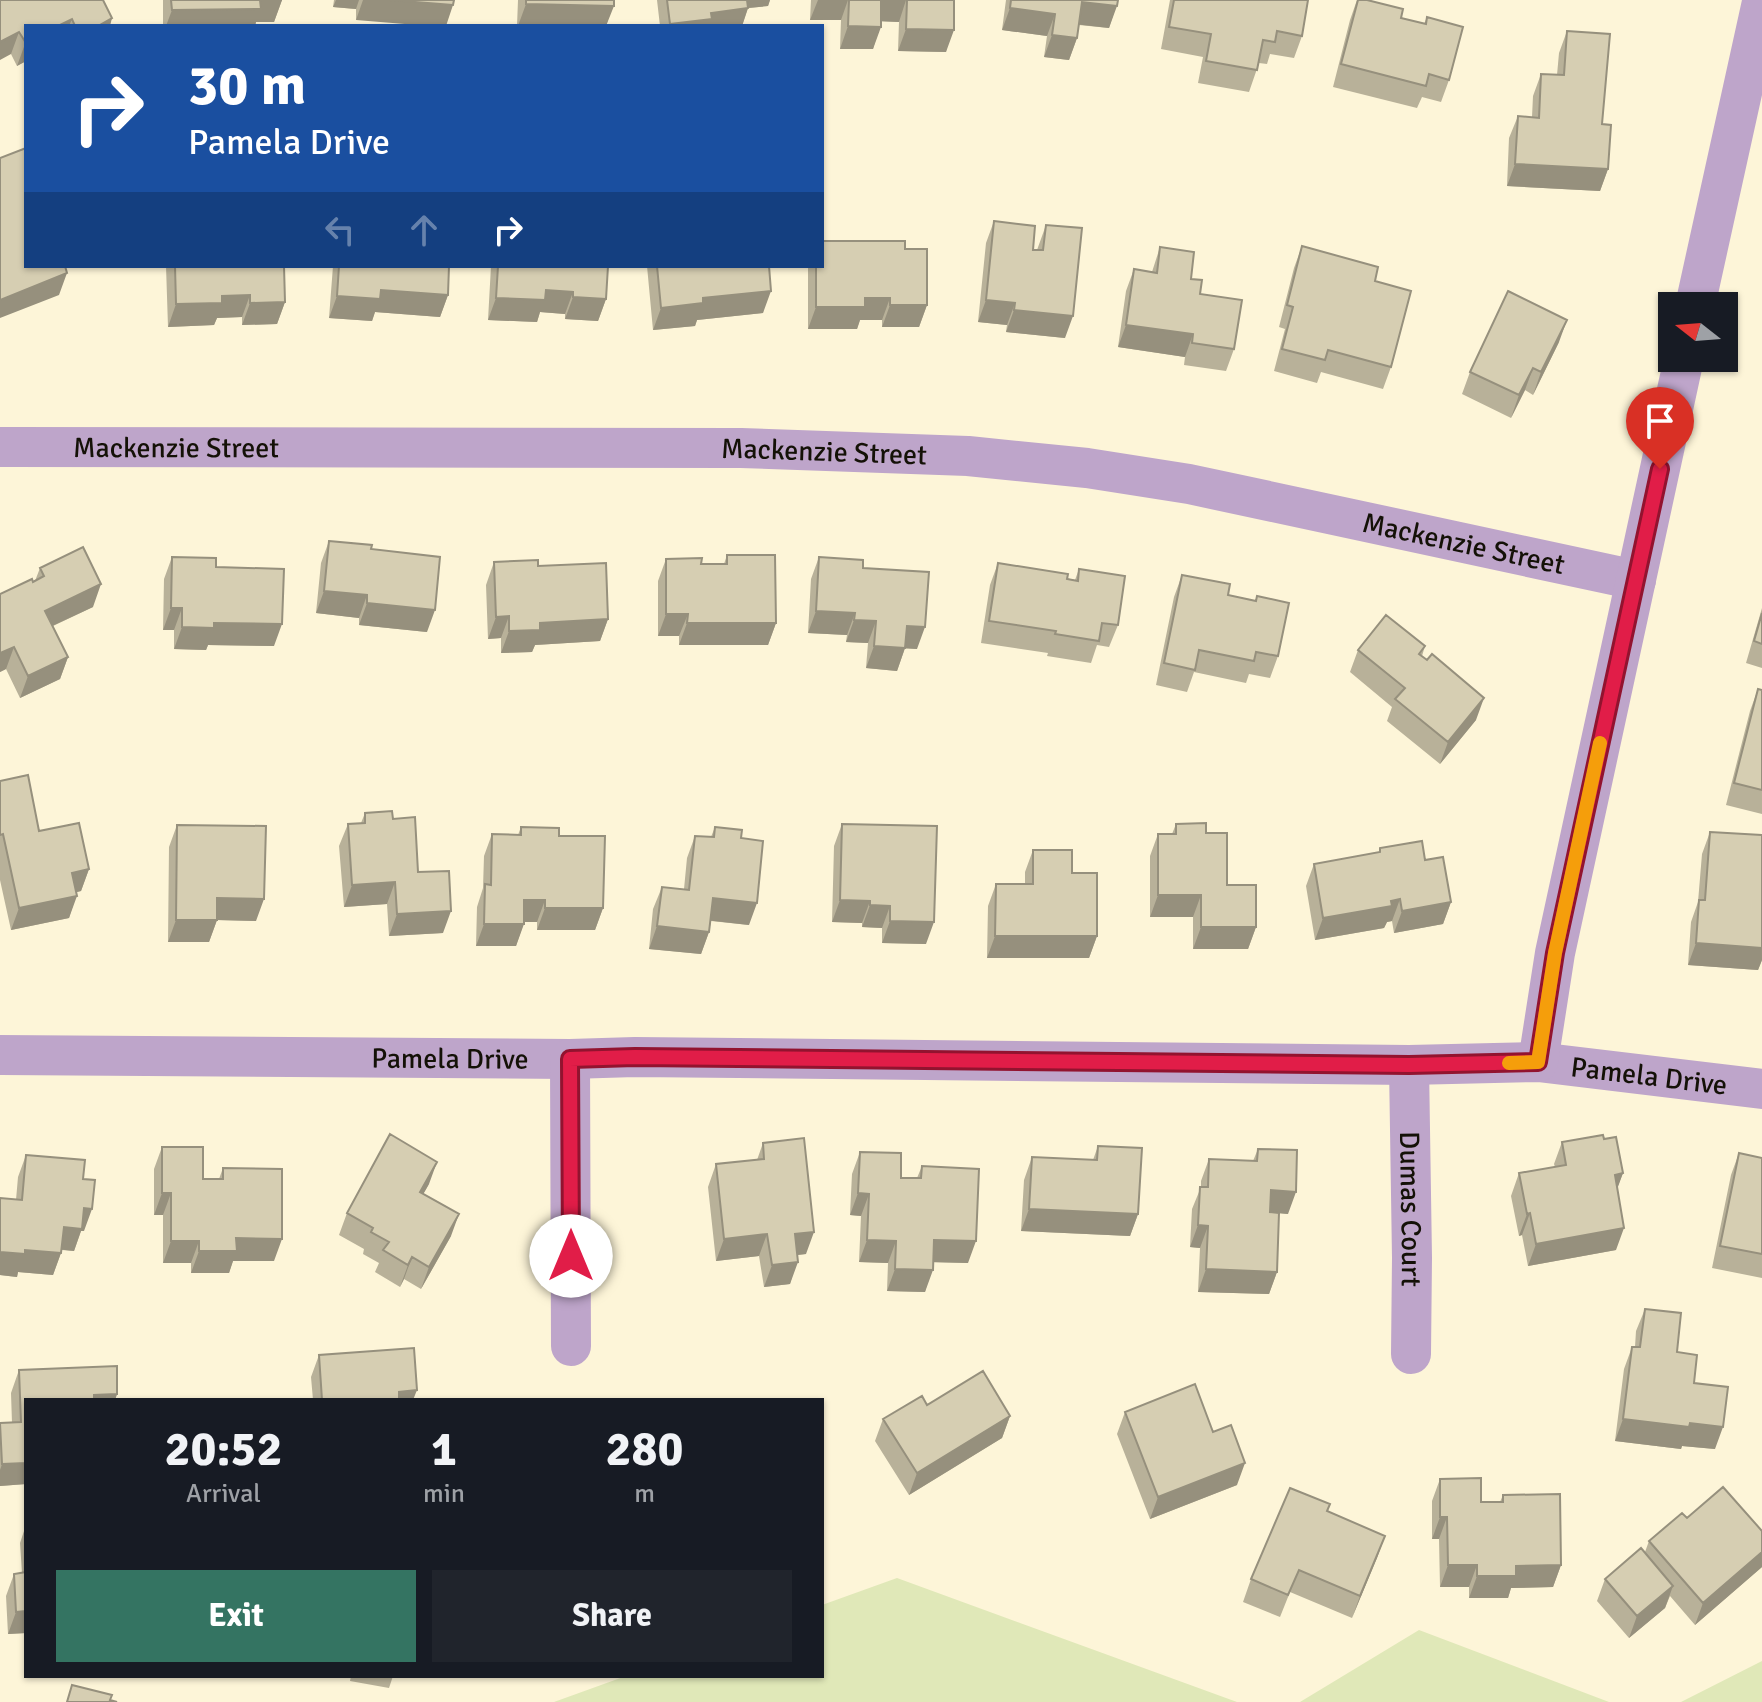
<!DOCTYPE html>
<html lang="en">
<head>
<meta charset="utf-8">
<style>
  :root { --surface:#171b24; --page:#20242c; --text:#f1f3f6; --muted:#9ea1a6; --accent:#347462 }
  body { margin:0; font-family:Signika,sans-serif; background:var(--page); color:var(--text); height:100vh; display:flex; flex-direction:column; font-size:30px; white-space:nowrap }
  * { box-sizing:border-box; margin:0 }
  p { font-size:26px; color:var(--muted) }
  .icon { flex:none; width:44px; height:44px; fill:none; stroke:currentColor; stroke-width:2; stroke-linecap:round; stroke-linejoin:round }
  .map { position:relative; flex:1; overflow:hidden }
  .sheet { position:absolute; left:24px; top:1398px; width:800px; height:280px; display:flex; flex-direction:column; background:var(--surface); border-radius:0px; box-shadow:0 2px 6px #0004 }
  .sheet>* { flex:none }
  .hud { position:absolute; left:24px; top:24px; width:800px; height:244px; border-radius:0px; box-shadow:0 2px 6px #0004; background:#1a4fa0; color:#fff; overflow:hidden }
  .needle { width:52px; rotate:287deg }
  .tools { position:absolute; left:1658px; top:292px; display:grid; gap:16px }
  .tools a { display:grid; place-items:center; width:80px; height:80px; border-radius:0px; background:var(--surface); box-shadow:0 2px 6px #0004; font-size:40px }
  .pin { position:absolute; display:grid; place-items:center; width:68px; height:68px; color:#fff; margin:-82px -34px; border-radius:50% 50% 50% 0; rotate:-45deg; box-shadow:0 0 8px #0007 }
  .pin .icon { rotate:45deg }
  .me { position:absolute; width:88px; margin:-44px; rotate:0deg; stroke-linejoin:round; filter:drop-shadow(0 0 6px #0008) }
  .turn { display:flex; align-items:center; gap:28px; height:168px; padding:0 32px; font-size:36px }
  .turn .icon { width:104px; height:104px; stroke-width:2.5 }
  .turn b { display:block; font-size:56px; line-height:68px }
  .lanes { display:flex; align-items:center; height:76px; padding:0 32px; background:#0003; justify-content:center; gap:40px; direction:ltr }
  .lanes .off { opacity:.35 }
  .eta { display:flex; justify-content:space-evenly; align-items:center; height:136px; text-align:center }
  .eta b { font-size:48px; font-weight:700; line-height:56px }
  .button { display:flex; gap:16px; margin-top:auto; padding:16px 32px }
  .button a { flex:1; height:92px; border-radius:0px; background:var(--accent); color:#fff; font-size:32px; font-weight:700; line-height:92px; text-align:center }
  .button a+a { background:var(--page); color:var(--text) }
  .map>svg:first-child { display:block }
  .green { fill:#e0e8b8 }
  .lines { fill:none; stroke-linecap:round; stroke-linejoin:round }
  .minor { stroke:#bea5ca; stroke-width:40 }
  .wall { fill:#b8b199 }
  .shaded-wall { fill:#96907d }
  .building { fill:#d6ceb2; stroke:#96907d; stroke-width:2 }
  .route-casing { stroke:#92132f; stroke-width:20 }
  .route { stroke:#e11d48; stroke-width:14 }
  .slow { stroke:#f59e0b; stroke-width:14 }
  .labels { text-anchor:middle; stroke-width:7; stroke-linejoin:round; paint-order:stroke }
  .street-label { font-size:28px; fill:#141107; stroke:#fff }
</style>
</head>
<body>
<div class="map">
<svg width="1762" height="1702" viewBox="0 0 1762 1702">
  <rect width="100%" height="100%" fill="#fdf5d8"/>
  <path class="green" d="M897,1578l340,124h-683l72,-26h196v-71z
    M1419,1630l190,72h-309z
    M1762,1661v41h-81z"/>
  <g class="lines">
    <g class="minor">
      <path d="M1695,306l67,-304"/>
      <path id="s1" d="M0,447l741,1 227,8 119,12 102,16 447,96"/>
      <path id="s2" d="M0,1055l570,4 65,-2 774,8 129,-3 224,27"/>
      <path d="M570,1059l1,287"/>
      <path d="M1538,1062l17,-109 129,-595"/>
      <path id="s3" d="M1409,1065l3,193 -1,96"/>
    </g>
  </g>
  <path class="wall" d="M0,0l110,26h-84v35l-9,5 -6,-12z
    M163,0h119l-8,22h-18l-1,4h-92z
    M334,0h120l-98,20v-11l-23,-2z
    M518,0h96l-8,26h-89z
    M657,0h113l-2,6 -20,2 -6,18h-82z
    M811,0h143l-8,52 -48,-1 1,-29 -18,-1 -8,28h-33l1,-29h-31z
    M1006,0h112l-9,28 -30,-3 -2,13 -8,22 -25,-3 3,-21 -45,-6z
    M1170,0h138l-6,36 -8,22 -24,-4 -3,10 -8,-1 -10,29 -51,-9 5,-26 -42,-8z
    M1357,0l44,18 23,6 3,-7 22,63 -8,22 -19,-5 -5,11 -84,-21 17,-67z
    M1567,31l35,93 6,45 -8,22 -93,-5 2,-48 9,-22 14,1 1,-21 8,-22 16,1 2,-22z
    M994,221l39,29h4l9,-25 19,113 -59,-6 1,-7 -29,-3 8,-79z
    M1302,246l73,35 16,86 -8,22 -62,-17 -4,11 -43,-12 11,-42 -6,-2 15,-59z
    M1160,247l31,32 43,70 -8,22 -42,-6 1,-8 -67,-10 8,-56 8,-22 18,3z
    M905,249l22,56 -8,22h-37v-7h-22l-3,9h-49v-63h14z
    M166,266h118l1,36 -8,22 -35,1v-8l-25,1 -3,7 -46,2z
    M333,266h116l-1,29 -8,22 -65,-5 -3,9 -43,-3z
    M491,266h117l-2,33 -8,22 -33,-2v-5l-25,-2 -3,10 -49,-2z
    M647,266h122l-6,47 -66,7 -2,6 -42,4z
    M1559,342l-26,53 -8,-5 -14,28 -49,-24 8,-22z
    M329,541l42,8 56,83 -68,-7v-7l-43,-5 5,-50z
    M727,555l49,68 -8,22h-89v-9h-21v-55l8,-22 35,5h23z
    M172,557l44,10 58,79 -66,-1 -2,5 -32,-1v-19h-11l1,-51z
    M819,557l98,92 -12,-1 -8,23 -31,-3 2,-25 -22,-1 1,-7 -39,-2 3,-54z
    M494,562l44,4 70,53 -8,22 -65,4 -3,7 -31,1v-15l-13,1 -2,-54z
    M998,563l77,17 4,-11 39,56 -9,22 -12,-2 -6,18 -44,-7 1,-3 -67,-10 9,-58z
    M40,568l53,39 -40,19 15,31 -8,22 -40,19 -14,-29 -6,3v-78l35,-13z
    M1182,575l46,20 27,6 2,-5 21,60 -8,22 -21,-4 -3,9 -52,-11 -7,20 -31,-7 18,-88z
    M1762,608v60l-16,-5z
    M1425,646l-3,10 54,64 -36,44 -53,-43 5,-14 -42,-35 8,-22z
    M1758,689l4,1v124l-36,-9 24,-94z
    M0,781l39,50 50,38 -8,22 -4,1 -8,26 -58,12 -11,-50z
    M365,813l28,6 25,53 25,61 -54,3 -2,-32 -43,3 -5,-61 9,-22 13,-1z
    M842,824l84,120 -44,-1v-15l-20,-1v-4l-30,-1 2,-76z
    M1176,824l30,9 21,52 29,42 -8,22h-55v-32h-43v-61l8,-22h14z
    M177,825l79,96 -39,-1 -8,22h-41l1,-95z
    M521,827l38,9 44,72 -8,22h-58v-8h-13l-8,24h-40l1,-39 6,-19 1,-32 8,-22 26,1z
    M715,827l26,11 8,87 -38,-4 -2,11 -8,22 -52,-5 4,-40 9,-22 22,2 3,-31 8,-22 16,1z
    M1710,832l52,3v125l-4,10 -70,-5 3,-43 7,-20 4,-48z
    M1380,848l45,12 26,42 -8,22 -49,9 -2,-12 -5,1 -3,6 -69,12 -9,-54 8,-22 65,-11z
    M1033,850l39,23 25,63 -8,22h-102l1,-52 8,-22h29v-12z
    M1604,1139l19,34 -6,15 -1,62 -88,16 -6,-31 -3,1 -8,-40 8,-23 36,-6 -1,-3 8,-22z
    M763,1143l43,111 -8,1 -8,29 -26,3 -5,-31 -43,5 -8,-74 8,-23 41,-4z
    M1098,1146l40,68 -8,22 -109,-5 3,-51 8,-23 61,3z
    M162,1147l41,32h16l4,-11 51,93h-41l-4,12h-38v-10h-28v-48h-9v-46z
    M1258,1149l30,65 -9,-1 -2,59 -8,22 -71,-2 2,-44 -10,-1 2,-38 9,-22v-6l8,-22 44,2z
    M860,1152l41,26h16l5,-12 46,97 -35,-1 -8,30 -38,-1 1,-28 -29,-1 2,-46 -11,-1 2,-41z
    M1739,1153l23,5v120l-50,-10 19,-93z
    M26,1155l57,24 1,52h-3l-7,20 -12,-1 -9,25 -35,-3 -1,5 -17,-2v-77l16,2 2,-23z
    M429,1184l-6,10 28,42 -30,53 -17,-10 -4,8 -25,-15 4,-9 -16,-9 1,-5 -25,-14 8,-22z
    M1645,1309l32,43 17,31 21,66 -33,-3 -1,3 -66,-8 9,-72 8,-22h3l1,-16z
    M319,1355l94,45h-100l-2,-23z
    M19,1370l98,24 -2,6h-89v84l-26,2v-63h12l-1,-30z
    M927,1405l83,11 -8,22 -93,57 -34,-54 8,-22z
    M1125,1412l88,20 24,53 -87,34 -33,-85z
    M1440,1479l41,23h19l3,-7 58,70 -8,22 -42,1 -3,10h-39v-11h-29l-1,-48h-7v-38z
    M1327,1511l58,25 -33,82 -62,-26 -10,25 -37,-15 8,-23z
    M1687,1518l75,13v36l-67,58 -25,-29 -5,12 -36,30 -32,-37 8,-22 40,-27 4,-11z
    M26,1525v108l-18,1 -2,-38 8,-22 8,-1 -2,-30z
    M351,1676h42l-4,12 -39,-7z"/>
  <path class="shaded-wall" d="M260,0h22l-8,22h-18l-1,4h-89l6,-16z
    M336,0h23l-3,9 -23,-2z
    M363,0h27l63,5 -7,21h-17l-73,-6z
    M741,0h29l-2,6 -30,3z
    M818,0h30l-7,20h-31z
    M881,0h25l-7,22 -26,-1z
    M1082,2l35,4 -8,22 -35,-4z
    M526,4l88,2 -8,20h-88z
    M748,8l-6,18h-73l1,-2 41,-11z
    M1010,8l45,6 -8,22 -45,-6z
    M112,18l-2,8h-12z
    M72,19l-3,7h-11z
    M848,26l33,1 -8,22h-33z
    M906,29l48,1 -8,22 -48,-1z
    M19,32l-8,22 -11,6v-18z
    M1052,35l25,3 -8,22 -25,-3z
    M26,43v18l-9,5 8,-22z
    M1515,164l93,5 -8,22 -93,-5z
    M67,273l-8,22 -59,23v-18z
    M381,290l67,5 -8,22 -65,-5 -3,9 -43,-3 8,-22z
    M546,290l27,2 -8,22 -25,-2 -3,10 -49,-2 8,-22z
    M771,291l-8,22 -66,7 -2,6 -42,4 8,-22 42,-10z
    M250,295l-8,22 -25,1 -3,7 -46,2 8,-23 46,-8z
    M573,297l33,2 -8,22 -33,-2z
    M865,298h25l-8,22h-22l-3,9h-49l8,-22z
    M986,300l29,3 -8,22 -29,-3z
    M285,302l-8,22 -35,1 8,-22z
    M890,305h37l-8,22h-37z
    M1014,310l59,6 -8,22 -59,-6z
    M1567,320l-8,22 -26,53 8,-23z
    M1126,325l67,9 -8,23 -67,-10z
    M1533,368l-8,22 -14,28 8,-23z
    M101,584l-8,23 -56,26 8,-22z
    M324,591l43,4 -8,23 -43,-5z
    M367,603l68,7 -8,22 -68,-7z
    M171,608h11l-8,22h-11z
    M816,611l39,2 -8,22 -39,-2z
    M666,614h22l-9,22h-21z
    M509,616l-8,22 -13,1 8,-22z
    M608,619l-8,22 -65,4 -3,7 -31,1 8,-22 31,-8z
    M854,620l22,1 -8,22 -22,-1z
    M214,623l68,1 -8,22 -66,-1 -2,5 -32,-1 8,-22z
    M687,623h89l-8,22h-89z
    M907,626l18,1 -8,22 -18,-1z
    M874,646l31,2 -8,23 -31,-3z
    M14,647l-8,22 -6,3v-19z
    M68,657l-8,22 -40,19 8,-22z
    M1484,698l-8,22 -36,44 8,-22z
    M89,869l-8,22 -17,4 8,-22z
    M395,882l-8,22 -43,3 8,-22z
    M1158,895h43l-8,22h-43z
    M77,896l-8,22 -58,12 8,-22z
    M217,898l47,1 -8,22 -39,-1 -8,22h-41l8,-22z
    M713,898l44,5 -8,22 -44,-5z
    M1400,899l-8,22 -5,1 -3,6 -69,12 8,-22z
    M524,900h21l-8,22h-21z
    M840,900l30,1 -8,22 -30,-1z
    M1451,902l-8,22 -49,9 8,-22z
    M870,905l20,1 -8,22 -20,-1z
    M545,908h58l-8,22h-58z
    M451,911l-8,22 -54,3 8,-22z
    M890,921l44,1 -8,22 -44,-1z
    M484,924h40l-8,22h-40z
    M657,926l52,6 -8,22 -52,-5z
    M1201,927h55l-8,22h-55z
    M995,936h102l-8,22h-102z
    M1696,943l66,5v12l-4,10 -70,-5z
    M437,1162l-8,22 -17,30 8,-22z
    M1623,1173l-8,22v-20z
    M1271,1190l25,2 -8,22 -25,-2z
    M162,1193h9l-8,22h-9z
    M858,1193l11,1 -8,22 -11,-1z
    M84,1208l8,1 -8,22h-3l-7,20 -18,-2 8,-22z
    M1029,1209l109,5 -8,22 -109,-5z
    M1530,1213l-8,22 -3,1 8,-22z
    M459,1214l-8,22 -30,53 8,-22z
    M1198,1225l10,1 -8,22 -10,-1z
    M1624,1228l-8,22 -88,16 8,-22z
    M814,1232l-8,22 -19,2 8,-22z
    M767,1234l-8,22 -43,5 8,-22z
    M236,1238l46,1 -8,22h-41l-4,12h-38l8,-22z
    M867,1240l29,1 -8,22 -29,-1z
    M934,1240l42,1 -8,22 -42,-1z
    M171,1241h28l-8,22h-28z
    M25,1250l36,3 -8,22 -35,-3 -1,5 -17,-2v-23z
    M412,1257l-8,22 -4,8 8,-22z
    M798,1262l-8,22 -26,3 8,-22z
    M895,1269l38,1 -8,22 -38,-1z
    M1206,1269l71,3 -8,22 -71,-2z
    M417,1390l-4,10h-17l3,-8z
    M117,1394l-2,6h-23l2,-5z
    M1010,1416l-8,22 -93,57 8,-22z
    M1623,1419l67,4 33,4 -8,22 -33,-3 -1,3 -66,-8z
    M26,1463v21l-26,2v-16l2,-6z
    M1245,1463l-8,22 -87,34 8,-22z
    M1440,1517h7l-8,22h-7z
    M1385,1536l-8,22 -25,60 8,-22z
    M1762,1552v15l-67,58 8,-22z
    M1448,1565h29l-8,22h-29z
    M1561,1565l-8,22 -42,1 -3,10h-39l8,-22 39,-10z
    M1673,1586l-8,22 -36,30 8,-22z
    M26,1611v22l-18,1 8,-22z"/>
  <path class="building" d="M0,0h103l9,18 -14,8h-23l-3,-7 -14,7h-32v17l-7,-11 -19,10z
    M171,0h111h-22l1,9 -89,1z
    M390,0h64l-1,5z
    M526,0h88v6l-88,-2z
    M667,0h80l1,8 -37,5 1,6 -42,5z
    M849,0h32v27l-33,-1z
    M907,0h47v30l-48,-1z
    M1011,0h107l-1,6 -35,-4 -5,36 -25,-3 3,-21 -45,-6z
    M1174,0h134l-6,36 -25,-5 -2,11 -12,-2 -6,30 -51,-9 5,-27 -42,-7z
    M1358,0h9l36,9 -2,9 25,6 1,-7 36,10 -14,53 -20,-6 -3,12 -85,-22z
    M1567,31l43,3 -8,90 9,1 -3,44 -93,-5 3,-48 21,2 2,-44 23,1z
    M26,148v118h39l2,7 -67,27v-142z
    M994,221l41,5 -2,24h10l3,-25 36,3 -9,88 -59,-6 1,-7 -29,-3z
    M822,241h83v8h22v56h-37v-7h-25v9h-49v-41h6z
    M1302,246l76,21 -3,14 36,10 -20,76 -63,-17 -3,10 -43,-11 11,-42 -6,-2z
    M1160,247l34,5 -3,27 11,1 -2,14 42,6 -8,49 -42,-6 1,-9 -67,-9 8,-56 23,4z
    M175,266h109l1,36 -35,1v-8l-28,1v7l-46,1z
    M339,266h110l-1,29 -67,-5 -1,9 -43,-3z
    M498,266h110l-2,33 -33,-2v-5l-27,-2 -1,10 -49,-2z
    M657,266h112l2,25 -68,7v5l-42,5z
    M1508,291l59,29 -26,52 -8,-4 -14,27 -49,-23z
    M329,541l43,4 -1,4 69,8 -5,53 -68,-7v-8l-43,-4z
    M83,547l18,37 -56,27 23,46 -40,19 -14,-29 -14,6v-59l32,-15 1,3 11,-6 -4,-8z
    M727,555h48l1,68h-89l1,-9h-22v-55l36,-1 -1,6h26z
    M172,557l44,1v9l68,2 -2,55 -68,-1v5l-32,-1v-19h-11z
    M819,557l44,3v8l66,4 -4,55 -18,-1 -2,22 -31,-2 2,-25 -22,-1 1,-7 -39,-2z
    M538,560v6l68,-3 2,56 -68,4v7l-31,1v-15l-13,1 -2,-55z
    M998,563l70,11 -1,5 11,2 1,-12 46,7 -7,49 -16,-2 -3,18 -44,-7 1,-3 -67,-10z
    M1182,575l48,9 -2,11 28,6 1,-5 32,7 -11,53 -22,-4 -2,9 -55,-11 -4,20 -31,-7z
    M1762,613v31l-8,-3z
    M1386,615l39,31 -6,8 8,6 5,-6 52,44 -36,44 -53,-43 10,-11 -47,-38z
    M1758,689l4,1v100l-28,-7z
    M28,775l11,56 40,-8 10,46 -17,4 5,23 -58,12 -16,-74 -3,1v-54z
    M392,811l1,8 22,-2 3,55 31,-1 2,40 -54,3 -2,-32 -43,3 -4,-61 17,-1v-10z
    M1206,823v10h21v52h29v42h-55v-32h-43v-61h18v-10z
    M842,824l95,2 -3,96 -44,-1v-15l-20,-1v-4l-30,-1z
    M177,825l89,1 -2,73 -47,-1v22h-41z
    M521,827l38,1v8h46l-2,72h-58v-8h-21v24h-40l1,-40 6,1 1,-51 29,1z
    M715,827l27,3 -1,8 22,3 -6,62 -44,-5 -4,34 -52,-6 5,-39 27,3 6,-54 19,1z
    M1710,832l52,3v113l-66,-5 3,-43h6z
    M1422,841l3,19 18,-3 8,45 -49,9 -2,-12 -9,2 1,5 -69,12 -9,-54 66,-12v-4z
    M1033,850h39v23h25v63h-102l1,-52h37z
    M390,1134l47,28 -17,30 39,22 -30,53 -17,-10 -4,8 -25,-15 6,-8 -18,-10 2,-4 -26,-15z
    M1603,1135l1,4 12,-2 7,36 -8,2 9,53 -88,16 -6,-31 -3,1 -8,-41 47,-8 -4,-23z
    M804,1138l10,94 -19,2 3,28 -26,3 -5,-31 -43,5 -8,-75 48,-5 -1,-16z
    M1098,1146l44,2 -4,66 -109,-5 3,-52 65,3z
    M162,1147h41v32h20v-11l59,1v70l-46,-1 1,13h-38v-10h-28v-48h-9z
    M1258,1149l39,1 -1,42 -25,-2 -1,22 9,1 -2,59 -71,-3 2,-43 -10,-1 2,-38h8l1,-28 48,2z
    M860,1152l41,1v25h20l1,-12 57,3 -3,72 -42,-1 -1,30 -38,-1 1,-28 -29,-1 2,-46 -11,-1z
    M1739,1153l23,5v96l-42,-8z
    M26,1155l59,5 -2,19 12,1 -3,29 -8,-1 -2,21 -18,-2 -3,26 -36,-3v4l-25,-2v-54l22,2z
    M1645,1309l36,4 -4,39 20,3 -3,28 34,4 -5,40 -33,-4 -1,4 -66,-8 9,-72h8z
    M414,1348l3,42 -18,2v8h-77l-3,-45z
    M117,1366v28l-23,1v5h-68v63l-24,1 -2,-41 21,-1 -2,-52z
    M983,1371l27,45 -93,57 -34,-54 39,-23 5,9z
    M1195,1384l18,48 18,-7 14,38 -87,34 -33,-85z
    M1481,1478v24h22v-7l57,-1 1,71 -45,1v10h-39v-11h-29l-1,-48h-7v-38z
    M1723,1487l39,44v21l-59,51 -54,-62 33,-28 5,5z
    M1290,1488l40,16 -3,7 58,25 -25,60 -61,-26 -11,25 -37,-16z
    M1641,1548l32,38 -36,30 -32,-37z
    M26,1572v39l-10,1 -2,-38z
    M72,1685l40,10 -2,5 7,2h-50z"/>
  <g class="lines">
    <defs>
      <path id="route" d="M571,1256l-1,-197 65,-2 774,8 129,-3 17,-109 105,-484"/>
    </defs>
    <use href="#route" class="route-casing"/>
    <use href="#route" class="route"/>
    <path class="slow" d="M1509,1063l29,-1 17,-109 45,-210"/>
  </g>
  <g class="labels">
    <g class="street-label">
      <text dy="10" stroke="none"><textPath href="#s1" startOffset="176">Mackenzie Street</textPath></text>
      <text dy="10" stroke="none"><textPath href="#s1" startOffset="824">Mackenzie Street</textPath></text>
      <text dy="10" stroke="none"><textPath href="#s1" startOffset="1472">Mackenzie Street</textPath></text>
      <text dy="10" stroke="none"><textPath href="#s2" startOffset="450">Pamela Drive</textPath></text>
      <text dy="10" stroke="none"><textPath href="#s2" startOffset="1650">Pamela Drive</textPath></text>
      <text dy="10" stroke="none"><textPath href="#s3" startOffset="144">Dumas Court</textPath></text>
    </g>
  </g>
</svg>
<div class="tools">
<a><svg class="needle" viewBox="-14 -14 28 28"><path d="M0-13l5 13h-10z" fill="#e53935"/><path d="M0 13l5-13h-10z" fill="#9ea1a6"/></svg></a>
</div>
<div class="pin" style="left:1660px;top:469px;background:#d93025"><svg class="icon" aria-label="arrive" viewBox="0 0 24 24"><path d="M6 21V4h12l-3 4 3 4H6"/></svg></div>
<svg class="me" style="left:571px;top:1256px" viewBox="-20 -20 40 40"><circle r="19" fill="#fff"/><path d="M0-13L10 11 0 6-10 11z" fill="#e11d48"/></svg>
<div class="hud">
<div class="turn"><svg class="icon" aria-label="right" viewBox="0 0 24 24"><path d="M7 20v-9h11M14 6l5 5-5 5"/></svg><div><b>30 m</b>Pamela Drive</div></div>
<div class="lanes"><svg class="icon off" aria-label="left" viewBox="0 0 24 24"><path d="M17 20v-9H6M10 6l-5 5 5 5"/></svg><svg class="icon off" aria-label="ahead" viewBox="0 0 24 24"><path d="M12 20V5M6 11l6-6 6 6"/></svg><svg class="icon" aria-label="right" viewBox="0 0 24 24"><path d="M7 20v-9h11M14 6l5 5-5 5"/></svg></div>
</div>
<section class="sheet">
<div class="eta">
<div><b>20:52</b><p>Arrival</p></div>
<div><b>1</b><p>min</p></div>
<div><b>280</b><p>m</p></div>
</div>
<div class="button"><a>Exit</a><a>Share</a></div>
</section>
</div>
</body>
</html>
